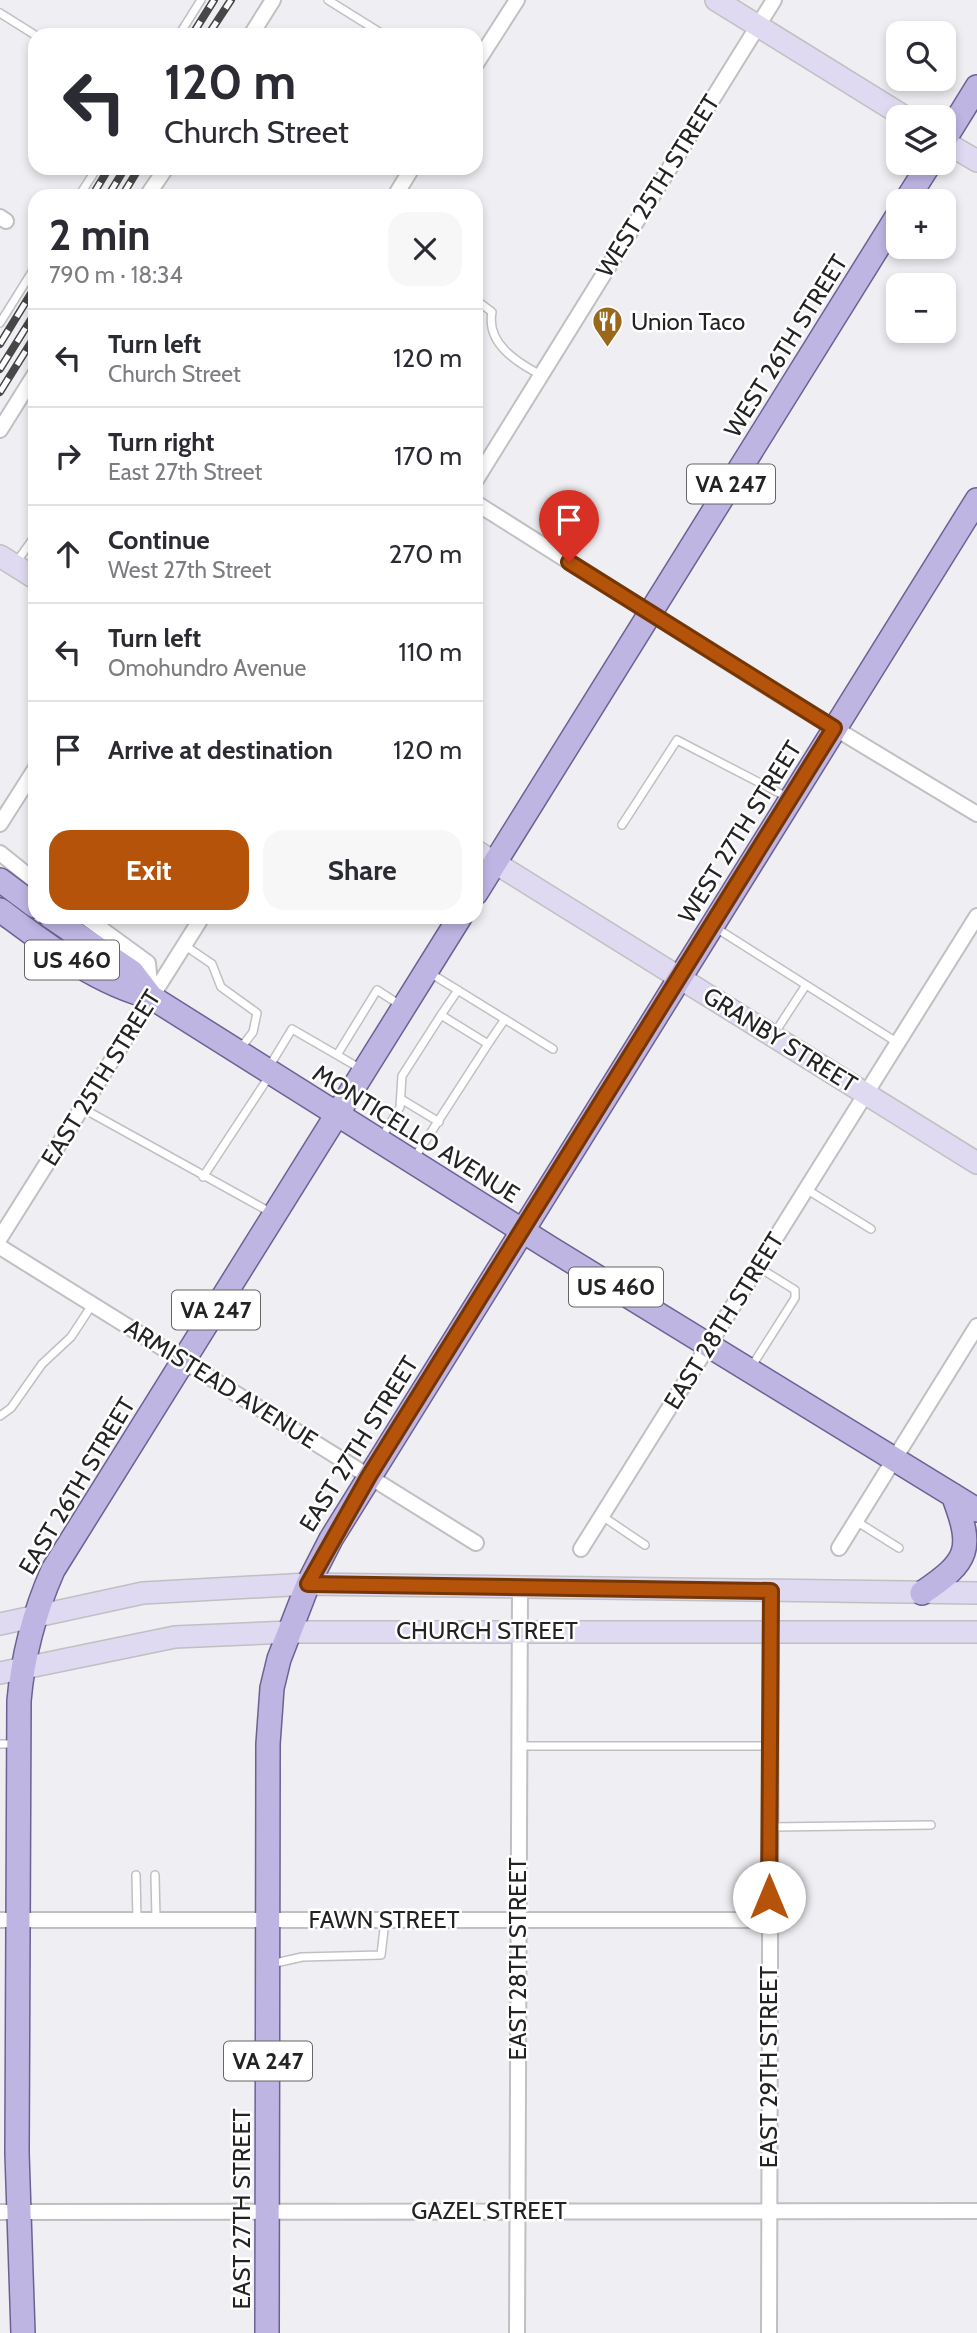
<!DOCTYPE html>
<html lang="en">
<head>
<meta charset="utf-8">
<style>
  :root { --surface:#fff; --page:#f7f7f7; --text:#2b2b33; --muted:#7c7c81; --line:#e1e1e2; --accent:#b45309 }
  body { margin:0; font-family:Cabin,sans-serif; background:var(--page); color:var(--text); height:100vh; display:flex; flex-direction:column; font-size:26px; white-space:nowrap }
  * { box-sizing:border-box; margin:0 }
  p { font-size:23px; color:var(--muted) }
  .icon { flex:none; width:38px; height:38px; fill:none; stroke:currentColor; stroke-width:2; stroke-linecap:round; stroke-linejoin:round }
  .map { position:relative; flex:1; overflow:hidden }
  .panel { position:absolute; left:28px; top:189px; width:455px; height:735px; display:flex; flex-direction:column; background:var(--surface); border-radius:21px; box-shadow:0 4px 10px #0003 }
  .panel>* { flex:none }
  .top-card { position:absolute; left:28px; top:28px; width:455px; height:147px; border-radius:21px; box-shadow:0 4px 10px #0003; background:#fff; color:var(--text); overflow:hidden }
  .controls { position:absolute; left:886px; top:21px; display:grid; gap:14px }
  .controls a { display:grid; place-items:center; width:70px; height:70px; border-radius:14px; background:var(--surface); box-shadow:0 4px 10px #0003; font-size:35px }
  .pin { position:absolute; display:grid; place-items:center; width:60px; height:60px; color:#fff; margin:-72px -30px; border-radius:50% 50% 50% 0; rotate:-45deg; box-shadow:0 0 7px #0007 }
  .pin .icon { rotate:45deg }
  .me { position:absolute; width:77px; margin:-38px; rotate:0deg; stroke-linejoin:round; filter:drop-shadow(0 0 5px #0008) }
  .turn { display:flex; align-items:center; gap:24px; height:147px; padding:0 21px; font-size:32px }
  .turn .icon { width:91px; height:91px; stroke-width:2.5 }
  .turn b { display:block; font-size:49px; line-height:60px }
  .round { display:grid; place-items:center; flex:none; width:74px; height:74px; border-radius:21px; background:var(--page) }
  .overview { display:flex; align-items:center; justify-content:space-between; height:119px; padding:0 21px }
  h1 { font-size:42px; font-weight:700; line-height:52px }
  .primary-button { display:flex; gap:14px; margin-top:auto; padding:14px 21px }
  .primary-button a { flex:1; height:80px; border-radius:21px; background:var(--accent); color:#fff; font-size:28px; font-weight:700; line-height:80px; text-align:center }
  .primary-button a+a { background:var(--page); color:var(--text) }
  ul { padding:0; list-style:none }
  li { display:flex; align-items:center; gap:21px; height:98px; padding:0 21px; border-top:2px solid var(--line) }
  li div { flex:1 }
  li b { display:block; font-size:26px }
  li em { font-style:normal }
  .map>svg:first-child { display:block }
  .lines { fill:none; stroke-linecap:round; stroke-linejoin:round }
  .lane-casing { stroke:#c0bfc2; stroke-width:10 }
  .street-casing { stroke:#c0bfc2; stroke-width:18 }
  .secondary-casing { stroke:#c0bfc2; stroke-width:24 }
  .primary-casing { stroke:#6d6194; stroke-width:26 }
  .lane { stroke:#fff; stroke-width:7 }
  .street { stroke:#fff; stroke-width:14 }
  .secondary { stroke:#dfdaf1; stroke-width:21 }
  .primary { stroke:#bfb5e3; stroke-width:23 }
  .rail-casing { stroke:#474748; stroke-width:8 }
  .rail { stroke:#fff; stroke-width:5; stroke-dasharray:16; stroke-linecap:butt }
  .route-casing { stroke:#753606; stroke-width:18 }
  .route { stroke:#b45309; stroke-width:12 }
  .labels { text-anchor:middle; stroke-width:5; stroke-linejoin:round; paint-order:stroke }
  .shield { fill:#fff; stroke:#656566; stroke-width:2 }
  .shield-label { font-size:23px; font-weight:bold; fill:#232324 }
  .street-label { font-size:24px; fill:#232324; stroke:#fff }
  .poi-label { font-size:24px; fill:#232324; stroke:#fff; text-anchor:start }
</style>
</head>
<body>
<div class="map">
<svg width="977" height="2333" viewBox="0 0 977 2333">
  <rect width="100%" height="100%" fill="#efeef2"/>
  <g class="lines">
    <defs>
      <path id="lane" d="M328,0l56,35
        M0,13l35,22
        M179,35l22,-35
        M79,196l18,-28
        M476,300l16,12c-6,31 24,50 49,63
        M0,323l35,-56
        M15,564l20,-28
        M622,825l55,-85 112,58
        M716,928l182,115
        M184,945l28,19 9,23 36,26 -4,19 -13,17
        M430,973l123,76
        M441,1015l17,-25
        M774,1034l32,-49
        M488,1044l17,-25
        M337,1055l24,14
        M269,1067l23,-38 45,26 40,-65 23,15
        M401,1099l38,23
        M82,1108l188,104
        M382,1137l18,-30 2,-31 39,-61 47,29 -73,113
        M203,1177l67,-102
        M806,1189l65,40
        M750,1369l45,-71v-8l-37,-23
        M0,1416l11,-8 31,-44 29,-27 21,-32
        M602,1516l43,29
        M856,1521l43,27
        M0,1744h17
        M519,1746h250
        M770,1827l161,-2
        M136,1875l1,45
        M155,1875l1,44
        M271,1964l31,-7 79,-2 4,-34"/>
      <path id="street" d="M251,35l22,-35
        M476,64l41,-64
        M147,196l19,-28
        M395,196l17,-28
        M0,217l6,4
        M0,430l35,-56
        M476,480l298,-480
        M476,503l312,197 189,114
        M0,824l35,-55
        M0,853l35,28
        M85,917l63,46 3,32
        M0,1238l202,-321
        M0,1247l476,296
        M839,1548l138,-222
        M581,1549l396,-633
        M0,1920h769
        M0,2212l977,-1
        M517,2333l3,-747
        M769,2333l2,-742"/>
      <path id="secondary" d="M716,0l189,117
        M943,141l34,20
        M0,556l35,22
        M476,851l501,312
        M0,1624l143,-31 165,-9 669,9
        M0,1673l175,-36 114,-5h688"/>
      <path id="primary" d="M943,142l34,-55
        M906,201l24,-38
        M0,880l35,26
        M476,893l422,-678
        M0,910c46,34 95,73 151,87l399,251 427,262
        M51,917l81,55 19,25
        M922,1593c47,-32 52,-43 31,-98
        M23,2333l-6,-180 2,-452c4,-47 15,-88 34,-131l407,-653
        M267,2333l1,-589 4,-56 7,-29 29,-75 23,-45 646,-1039"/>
    </defs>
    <use href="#lane" class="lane-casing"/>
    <use href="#street" class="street-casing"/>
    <use href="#secondary" class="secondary-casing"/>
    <use href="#primary" class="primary-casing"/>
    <use href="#lane" class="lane"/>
    <use href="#street" class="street"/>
    <use href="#secondary" class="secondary"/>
    <use href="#primary" class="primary"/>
    <defs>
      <path id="rail" d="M192,35l22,-35
        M208,35l23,-35
        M92,196l17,-28
        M108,196l17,-28
        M122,196l17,-28
        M0,344l35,-57
        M0,369l35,-56
        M0,392l35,-56"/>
    </defs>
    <use href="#rail" class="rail-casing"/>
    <use href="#rail" class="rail"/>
  </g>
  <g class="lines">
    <defs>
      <path id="route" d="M569,562l265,166 -465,748 -61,108 463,7 -2,306"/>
    </defs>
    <use href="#route" class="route-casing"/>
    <use href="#route" class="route"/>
  </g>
  <defs>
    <symbol id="restaurant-pin" viewBox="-11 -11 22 30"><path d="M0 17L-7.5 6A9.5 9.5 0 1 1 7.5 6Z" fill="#99681b" stroke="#fff"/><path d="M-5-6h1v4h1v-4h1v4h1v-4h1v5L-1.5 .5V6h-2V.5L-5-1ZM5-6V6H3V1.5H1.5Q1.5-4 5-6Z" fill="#fff"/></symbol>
  </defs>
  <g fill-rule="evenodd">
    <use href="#restaurant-pin" x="590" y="304" width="35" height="47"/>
  </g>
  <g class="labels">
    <g class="shield">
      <rect x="687" y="464.5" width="88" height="39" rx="5"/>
      <rect x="25" y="940.5" width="94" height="39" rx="5"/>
      <rect x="569" y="1267.5" width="94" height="39" rx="5"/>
      <rect x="172" y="1290.5" width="88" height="39" rx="5"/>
      <rect x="224" y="2041.5" width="88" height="39" rx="5"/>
    </g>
    <g class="shield-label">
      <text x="731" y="492">VA 247</text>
      <text x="72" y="968">US 460</text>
      <text x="616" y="1295">US 460</text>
      <text x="216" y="1318">VA 247</text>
      <text x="268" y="2069">VA 247</text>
    </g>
    <g class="street-label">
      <text transform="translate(658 186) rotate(-58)" y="8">WEST 25TH STREET</text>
      <text transform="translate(786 346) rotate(-58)" y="8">WEST 26TH STREET</text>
      <text transform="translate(740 832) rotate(-58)" y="8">WEST 27TH STREET</text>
      <text transform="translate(780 1040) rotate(32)" y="8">GRANBY STREET</text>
      <text transform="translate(101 1078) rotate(-58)" y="8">EAST 25TH STREET</text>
      <text transform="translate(416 1134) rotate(32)" y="8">MONTICELLO AVENUE</text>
      <text transform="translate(724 1321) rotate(-58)" y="8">EAST 28TH STREET</text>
      <text transform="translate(221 1384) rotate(32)" y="8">ARMISTEAD AVENUE</text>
      <text transform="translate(359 1444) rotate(-58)" y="8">EAST 27TH STREET</text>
      <text transform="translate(77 1486) rotate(-59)" y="8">EAST 26TH STREET</text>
      <text x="487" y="1639">CHURCH STREET</text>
      <text x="384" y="1928">FAWN STREET</text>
      <text transform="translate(518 1959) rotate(-90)" y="8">EAST 28TH STREET</text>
      <text transform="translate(769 2067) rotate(-90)" y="8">EAST 29TH STREET</text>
      <text transform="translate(242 2209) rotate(-90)" y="8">EAST 27TH STREET</text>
      <text x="489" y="2219">GAZEL STREET</text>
    </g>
    <g class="poi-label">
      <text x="631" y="330">Union Taco</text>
    </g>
  </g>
</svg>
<div class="controls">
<a><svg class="icon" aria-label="search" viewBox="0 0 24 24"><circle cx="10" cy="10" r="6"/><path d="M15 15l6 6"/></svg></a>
<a><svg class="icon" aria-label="layers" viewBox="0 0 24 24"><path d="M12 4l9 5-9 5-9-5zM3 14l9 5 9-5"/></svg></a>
<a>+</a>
<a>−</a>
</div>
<div class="pin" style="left:569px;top:562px;background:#d93025"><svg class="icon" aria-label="arrive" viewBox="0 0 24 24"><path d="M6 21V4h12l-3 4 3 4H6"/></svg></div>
<svg class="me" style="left:769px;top:1897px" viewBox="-20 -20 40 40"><circle r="19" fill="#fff"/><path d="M0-13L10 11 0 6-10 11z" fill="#b45309"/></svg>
<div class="top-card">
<div class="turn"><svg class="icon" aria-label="left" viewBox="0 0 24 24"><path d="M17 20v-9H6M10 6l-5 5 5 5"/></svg><div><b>120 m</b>Church Street</div></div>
</div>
<section class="panel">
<div class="overview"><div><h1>2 min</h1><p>790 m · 18:34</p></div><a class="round"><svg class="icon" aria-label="close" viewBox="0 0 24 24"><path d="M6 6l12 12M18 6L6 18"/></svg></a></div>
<ul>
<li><svg class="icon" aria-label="left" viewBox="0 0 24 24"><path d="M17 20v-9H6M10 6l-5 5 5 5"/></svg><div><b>Turn left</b><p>Church Street</p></div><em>120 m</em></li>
<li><svg class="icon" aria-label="right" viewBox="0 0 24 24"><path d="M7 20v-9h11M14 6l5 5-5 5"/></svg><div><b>Turn right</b><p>East 27th Street</p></div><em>170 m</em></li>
<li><svg class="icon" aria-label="ahead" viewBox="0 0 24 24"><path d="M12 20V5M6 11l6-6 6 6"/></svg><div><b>Continue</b><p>West 27th Street</p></div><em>270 m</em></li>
<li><svg class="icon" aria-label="left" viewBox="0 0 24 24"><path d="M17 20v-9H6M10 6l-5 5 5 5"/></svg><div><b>Turn left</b><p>Omohundro Avenue</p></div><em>110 m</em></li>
<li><svg class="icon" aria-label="arrive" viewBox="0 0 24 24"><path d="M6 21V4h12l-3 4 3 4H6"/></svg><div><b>Arrive at destination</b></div><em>120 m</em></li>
</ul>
<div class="primary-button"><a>Exit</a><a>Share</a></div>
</section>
</div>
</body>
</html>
